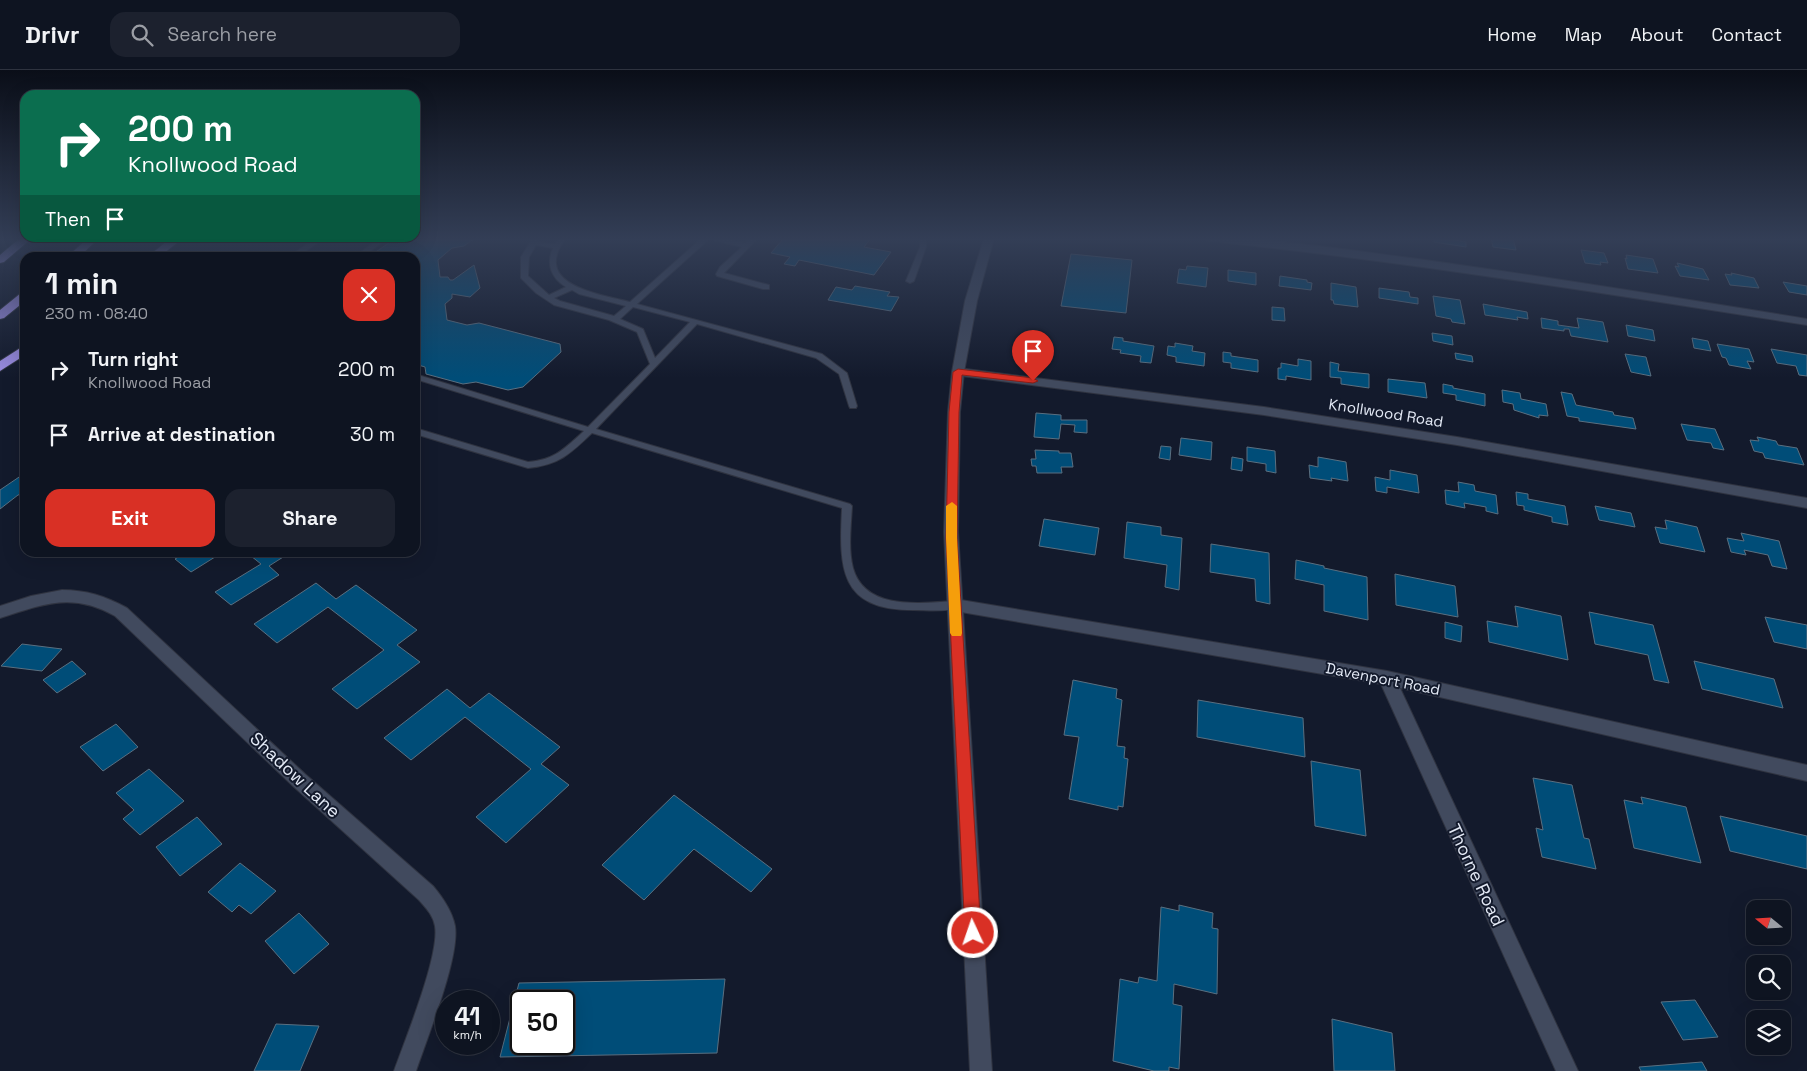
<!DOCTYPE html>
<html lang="en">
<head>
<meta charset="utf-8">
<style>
  :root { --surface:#0e1421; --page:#1c212e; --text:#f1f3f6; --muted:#9b9ea5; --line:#2e333f; --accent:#d93025 }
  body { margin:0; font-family:"Space Grotesk",sans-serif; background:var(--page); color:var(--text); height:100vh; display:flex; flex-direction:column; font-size:19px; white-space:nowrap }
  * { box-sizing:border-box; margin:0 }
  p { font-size:16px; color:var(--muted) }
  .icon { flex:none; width:28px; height:28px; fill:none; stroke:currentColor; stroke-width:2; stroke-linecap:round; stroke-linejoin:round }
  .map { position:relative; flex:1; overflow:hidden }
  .sheet { position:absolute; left:20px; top:182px; width:400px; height:305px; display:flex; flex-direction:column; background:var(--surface); border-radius:15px; box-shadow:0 5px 20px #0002,0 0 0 1px var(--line) }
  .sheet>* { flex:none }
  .hud { position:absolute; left:20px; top:20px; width:400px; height:152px; border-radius:15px; box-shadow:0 5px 20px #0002,0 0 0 1px var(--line); background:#0b6e4f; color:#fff; overflow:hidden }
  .needle { width:32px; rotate:288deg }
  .buttons { position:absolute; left:1746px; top:830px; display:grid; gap:10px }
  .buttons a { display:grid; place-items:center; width:45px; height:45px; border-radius:10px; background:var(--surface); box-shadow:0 5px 20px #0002,0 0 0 1px var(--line); font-size:25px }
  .speed { position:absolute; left:435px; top:920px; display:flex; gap:10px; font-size:25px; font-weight:700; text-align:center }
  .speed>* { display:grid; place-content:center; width:65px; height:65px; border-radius:50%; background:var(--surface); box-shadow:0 5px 20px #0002,0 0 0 1px var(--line); line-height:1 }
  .speed small { font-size:12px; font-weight:400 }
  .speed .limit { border:2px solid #111; border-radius:8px; background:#fff; color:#111 }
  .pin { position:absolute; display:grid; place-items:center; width:42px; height:42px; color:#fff; margin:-51px -21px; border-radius:50% 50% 50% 0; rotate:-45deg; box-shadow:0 0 5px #0007 }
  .pin .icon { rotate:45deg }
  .me { position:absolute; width:55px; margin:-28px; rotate:357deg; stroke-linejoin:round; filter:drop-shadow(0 0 4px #0008) }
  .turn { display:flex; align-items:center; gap:18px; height:105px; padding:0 25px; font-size:22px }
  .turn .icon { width:65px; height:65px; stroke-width:2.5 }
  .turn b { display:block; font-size:35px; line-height:42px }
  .then { display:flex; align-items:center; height:48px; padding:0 25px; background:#0003; gap:10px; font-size:19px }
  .round { display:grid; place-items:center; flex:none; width:52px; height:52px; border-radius:15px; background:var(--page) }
  .overview { display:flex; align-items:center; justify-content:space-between; height:85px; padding:0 25px }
  h1 { font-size:30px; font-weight:600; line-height:38px }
  .action { display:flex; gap:10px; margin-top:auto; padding:10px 25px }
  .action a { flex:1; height:58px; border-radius:15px; background:var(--accent); color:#fff; font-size:20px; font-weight:600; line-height:58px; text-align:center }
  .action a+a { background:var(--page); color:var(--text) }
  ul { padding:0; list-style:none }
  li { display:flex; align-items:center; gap:15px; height:65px; padding:0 25px }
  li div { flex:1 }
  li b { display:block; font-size:19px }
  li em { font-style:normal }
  header { display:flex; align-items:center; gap:30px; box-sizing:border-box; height:70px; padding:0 25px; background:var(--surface); border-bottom:1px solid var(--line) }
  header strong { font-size:24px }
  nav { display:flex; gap:28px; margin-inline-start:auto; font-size:18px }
  .search { width:350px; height:45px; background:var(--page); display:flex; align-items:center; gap:12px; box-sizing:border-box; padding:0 18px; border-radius:15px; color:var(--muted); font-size:19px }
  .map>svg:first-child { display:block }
  .building { fill:#004d78; stroke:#5a6f80; fill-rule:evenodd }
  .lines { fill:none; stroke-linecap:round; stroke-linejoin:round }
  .service-casing { stroke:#2f3340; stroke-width:2 }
  .minor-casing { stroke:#2f3340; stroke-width:2 }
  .tertiary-casing { stroke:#2f3340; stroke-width:2 }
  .secondary-casing { stroke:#2f3340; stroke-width:2 }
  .motorway-casing { stroke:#2f3340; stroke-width:2 }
  .service { fill:#414a5e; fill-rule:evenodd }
  .minor { fill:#414a5e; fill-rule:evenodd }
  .tertiary { fill:#414a5e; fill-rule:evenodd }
  .secondary { fill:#414a5e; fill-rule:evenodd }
  .motorway { fill:#9c8ee5; fill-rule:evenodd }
  .route { fill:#d93025; stroke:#8d1f18 }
  .slow { fill:#f59e0b }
  .labels { text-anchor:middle; stroke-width:4; stroke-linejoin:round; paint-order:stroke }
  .street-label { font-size:15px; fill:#e4eaf6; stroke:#131a2c }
  .near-street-label { font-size:18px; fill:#e4eaf6; stroke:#131a2c }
</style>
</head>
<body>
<header>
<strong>Drivr</strong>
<div class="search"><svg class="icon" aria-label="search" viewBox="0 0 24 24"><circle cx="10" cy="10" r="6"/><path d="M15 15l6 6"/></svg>Search here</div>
<nav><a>Home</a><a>Map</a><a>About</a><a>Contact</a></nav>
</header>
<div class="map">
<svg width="1807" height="1001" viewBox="0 0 1807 1001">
  <rect width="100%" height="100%" fill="#131a2c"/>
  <path class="building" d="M396,168h79l-11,8 -12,2 -14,12 2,17h8l2,3h3l21,-15 6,23 -10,9 -18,-3v4l-7,6 2,16 20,5 12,-2 81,21 1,8 -38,35 -15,3 -32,-8 -13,2 -37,-10 -1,-7 -10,-3v-106h-48z
    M784,168h87l-7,9 27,5 -17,23 -75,-15 -4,6 -11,-2 6,-7 -19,-4z
    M1435,168h20v2l11,2v5l-32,-5z
    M1491,168h22l3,12 -23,-3z
    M1581,180l23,3 4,10 -8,-1 1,3 -16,-2z
    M1071,184l61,6 -6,53 -65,-7z
    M1626,185l27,4 5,14 -30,-4 -3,-11 2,1z
    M1677,193l26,6 6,11 -29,-4 -5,-10 4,1z
    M1187,196l21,2 -2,19 -29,-4 2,-14 7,1z
    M1228,200l28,3v12l-28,-4z
    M1731,203l23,5 5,10 -29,-3 -5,-11 7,1z
    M1280,206l27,4v2l5,1 -1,7 -32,-4z
    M1783,212l24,4v9l-18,-3z
    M1331,213l25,4 2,20 -24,-3 -1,-4h-2z
    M855,216l35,6 -3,4 12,1 -8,14 -63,-11 8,-13 16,3z
    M1379,218l30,4 1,5 8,1v6l-39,-6z
    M1433,226l27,4 5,24 -13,-2 -1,-3 -15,-3z
    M1483,234l44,8 1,7 -11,-2 1,3 -33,-5z
    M1272,237l12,1 1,13 -13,-1z
    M1541,248l17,3v4l21,3 -2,-10 26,4 5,20 -37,-6 -2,-7h-5v2l-22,-3z
    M1626,255l27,5 2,11 -27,-5z
    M1432,263l20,3 1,9 -20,-4z
    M1114,267l9,1v3l31,5 -3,17 -11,-1 1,-6 -21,-3 1,-3 -9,-1z
    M1692,268l16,3 3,10 -17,-3z
    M1175,273l18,3 -1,5 13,2 -1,13 -28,-4v-5l-9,-2 1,-9 7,1z
    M1717,274l32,5 5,13 -7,-1 4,8 -22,-4 -3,-7 -4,-1z
    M1771,279l36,6v21l-8,-1 -3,-9 -19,-3z
    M1223,282l8,1v3l27,4v12l-27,-4v-5l-8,-1z
    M1455,283l17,3 1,6 -17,-3z
    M1625,284l21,3 5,19 -20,-4z
    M1298,289l13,2v19l-25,-4v4l-8,-1v-11h3v-5l17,3z
    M1330,292l9,2 -1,7 31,3v14l-28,-4v-6l-11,-1z
    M1388,309l37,4 2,15 -39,-6z
    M1443,314l10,2v2l32,6v12l-29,-6v-5l-13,-2z
    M1502,320l18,3 1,6 25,5 2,12 -9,-1v3l-25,-8 -1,-6 -10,-2z
    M1561,322l11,2 4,11 37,7 1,3 19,3 3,11 -57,-8v-3l-12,-2z
    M1036,343l25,2v5h26v13l-13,-1 1,-7 -14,-1 -2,15 -25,-2z
    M1681,354l34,5 9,21 -11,-2 -2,-5 -24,-3z
    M1757,367l19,4 2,4 19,3 7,17 -39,-7 -2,-5 -9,-2 -4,-11 9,1z
    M1181,368l31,4 -1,18 -32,-5z
    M1161,376l10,1 -1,13 -11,-2z
    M1247,377l28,4 1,22 -10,-2v-7l-19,-3z
    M1035,380l24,1v2h12l2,14h-12l1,6h-25l-1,-7h-4l-1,-7h5z
    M1232,387l11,2 -1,12 -11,-2z
    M1318,387l28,5 2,19 -17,-3 1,3 -22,-3 -1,-13 9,2z
    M1390,400l27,5 2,18 -32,-6v6l-11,-2 -1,-14 15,3z
    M25,403v20l-7,2 -18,14v-19z
    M1458,412l16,3 1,6 21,4 2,19 -12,-3v-4l-22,-4 1,5 -19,-4 -1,-14 14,2z
    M1516,422l12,2v5l37,7 3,19 -16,-3v-5l-28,-7v-4l-7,-1z
    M1595,436l36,7 4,14 -36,-7z
    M1044,449l55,9 -4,27 -56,-9z
    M1665,450l32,7 8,25 -45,-9 -5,-16 12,2z
    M1127,452l34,5v8l21,3 -3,52 -14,-3 2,-22 -43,-7z
    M1741,463l38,8 8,28 -15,-3 -4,-11 -24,-5 2,5 -15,-3 -4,-14 17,3z
    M1211,474l58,9 1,51 -14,-3 -1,-22 -45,-7z
    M187,482h36l-32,20 -16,-13z
    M246,482h45l-22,14 10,9 -48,30 -16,-13 46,-28z
    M1296,490l28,6v2l43,9 1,43 -44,-9v-26l-29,-6z
    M1395,504l60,12 3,31 -62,-12z
    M316,513l20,16 20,-14 61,45 -20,15 23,17 -63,47 -25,-20 52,-39 -56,-43 -51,36 -23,-19z
    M1515,536l46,10 7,44 -79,-18 -2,-21 31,6z
    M1589,542l64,13 16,58 -15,-3 -6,-25 -53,-11z
    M1765,547l42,8v24l-33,-7z
    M1445,552l17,4 -1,16 -16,-4z
    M22,574l40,5 -20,22 -41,-5z
    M72,591l14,13 -29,19 -14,-13z
    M1694,591l80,18 9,29 -81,-19z
    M1073,610l44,9 -1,9 6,2 -5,46 8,1 -1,11 4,1 -5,48 -5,-1v4l-49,-11 10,-62 -15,-2z
    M447,619l23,19 19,-15 71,54 -19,17 28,21 -63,58 -30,-26 55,-48 -66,-52 -54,43 -27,-22z
    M1198,630l105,18 2,39 -108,-20z
    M116,654l22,23 -35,24 -23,-24z
    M1311,691l49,9 6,66 -51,-10z
    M149,699l35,32 -44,34 -17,-16 11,-9 -18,-17z
    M1533,708l39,7 12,53 5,1 7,30 -54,-12 -6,-29 7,2z
    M674,725l98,74 -21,23 -57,-43 -50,51 -42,-35z
    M1641,727l45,10 15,56 -67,-15 -10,-48 19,4z
    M1720,746l87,20v33l-77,-18z
    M197,747l25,27 -42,32 -24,-29z
    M240,793l36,28 -25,23 -12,-9 -7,7 -24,-20z
    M1179,835l34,8 -1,15 6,1 -1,65 -43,-10 -1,20 9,2 -3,63 -10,-2v4h-15l-41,-10 7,-82 18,4 1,-6 18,4 4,-74 18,4z
    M299,843l30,31 -35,30 -29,-33z
    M725,909l-8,74 -217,4 19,-74zM521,931h43v43h-43z
    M1695,930l23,37 -35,3 -22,-38z
    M1332,949l60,14 3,38h-61z
    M276,954l43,2 -19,45h-46z
    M1702,992l5,9h-66l-2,-4z"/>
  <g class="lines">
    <defs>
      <path id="service" d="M316,168h8l-28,20h-9z
        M380,168h8l-27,20h-8z
        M533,168h7l-2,4 17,2 4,-6h7c-36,47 33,56 64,64l72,-64h20l23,5 6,-5h7l-34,35 45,12v4h-6l-46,-13 -1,-2 4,-7 22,-20 -33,-8 -72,65 185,50 25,19 10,33 -1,2h-6l-1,-2 -10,-32 -23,-16 -119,-34 -101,105 254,75 2,2c-1,20 -4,43 1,62 12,43 68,35 102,33l4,1 1,3 -1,3c-14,4 -32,2 -46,2 -74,0 -74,-42 -71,-102l-250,-75c-22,21 -33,32 -64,35l-113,-34v-6l113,34c27,-2 37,-14 56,-31l-169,-52v-5l173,53 62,-63 -13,-32 -28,-12 -55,-15 -18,-12 -15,-15v-21zM536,175l17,3c-7,16 -2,30 13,39l-17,8 -21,-19 1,-19zM572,220l7,4 47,12 -12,10 -54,-15 -6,-3zM633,237l57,15 -35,36 -12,-29 -23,-10z
        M918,168h7l1,3v6l-12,34 -4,2 -4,-2 14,-34v-6z"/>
      <path id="minor" d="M958,298l306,39 193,30 350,61v10l-350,-63 -193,-30 -310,-40 -2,-3z
        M62,520c24,0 43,6 65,18l178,166 128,112c10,12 19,25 22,40 5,31 -28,112 -39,145h-22c11,-31 46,-116 41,-145 -2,-11 -9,-18 -16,-26l-126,-114 -178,-170c-43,-24 -71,-12 -115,2v-12l31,-10z
        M955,529l432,72 420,94v16l-407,-93 178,383h-22l-175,-387 -426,-73 -5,-2 -3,-4 3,-4z"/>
      <path id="tertiary" d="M1204,168c72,0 143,12 214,21 130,18 260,39 389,60v6c-199,-31 -398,-63 -598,-84z"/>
      <path id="secondary" d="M984,168h10l-17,63 -13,71 -4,40 -2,120 34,539h-22l-26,-539 4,-120 4,-40 13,-71z"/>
      <path id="motorway" d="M20,168h12l-28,24 -4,1v-8z
        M88,168h11l-21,20h-12z
        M171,168h12l-25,20h-12z
        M25,222v9l-21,17 -4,1v-9l21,-17z
        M25,275v10l-25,16v-10z"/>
    </defs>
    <use href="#service" class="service-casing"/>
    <use href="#minor" class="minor-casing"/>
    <use href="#tertiary" class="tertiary-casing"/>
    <use href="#secondary" class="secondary-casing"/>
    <use href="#motorway" class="motorway-casing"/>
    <use href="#service" class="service"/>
    <use href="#minor" class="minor"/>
    <use href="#tertiary" class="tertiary"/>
    <use href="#secondary" class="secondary"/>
    <use href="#motorway" class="motorway"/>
  </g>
  <linearGradient id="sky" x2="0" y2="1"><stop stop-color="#0a0e18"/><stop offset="0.55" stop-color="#333e56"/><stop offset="1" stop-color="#333e56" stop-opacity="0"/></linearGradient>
  <rect width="1807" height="308" fill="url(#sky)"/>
  <path class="route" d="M958,299l75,9 5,3 -5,2 -71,-8 -3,37 -2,126 24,395 -3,5 -5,2 -5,-2 -3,-5 -19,-395 3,-126 4,-40z"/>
  <path class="slow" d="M952,432l5,4v32l5,95 -1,3h-9l-2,-3 -4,-95v-32z"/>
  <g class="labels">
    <g class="street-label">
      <text transform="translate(1386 343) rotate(9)" y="5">Knollwood Road</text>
      <text transform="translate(1383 609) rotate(11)" y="5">Davenport Road</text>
    </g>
    <g class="near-street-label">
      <text transform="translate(295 705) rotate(43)" y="6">Shadow Lane</text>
      <text transform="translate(1476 805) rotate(65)" y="6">Thorne Road</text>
    </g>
  </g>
</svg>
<div class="buttons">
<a><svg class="needle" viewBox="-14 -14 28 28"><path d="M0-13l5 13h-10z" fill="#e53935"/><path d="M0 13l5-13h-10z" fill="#9b9ea5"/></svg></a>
<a><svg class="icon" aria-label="search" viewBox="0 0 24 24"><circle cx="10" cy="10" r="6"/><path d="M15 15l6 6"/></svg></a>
<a><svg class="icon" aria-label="layers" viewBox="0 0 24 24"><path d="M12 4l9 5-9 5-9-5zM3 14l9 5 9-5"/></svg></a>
</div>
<div class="speed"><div>41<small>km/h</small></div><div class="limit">50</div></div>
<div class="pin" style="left:1033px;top:311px;background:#d93025"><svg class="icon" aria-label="arrive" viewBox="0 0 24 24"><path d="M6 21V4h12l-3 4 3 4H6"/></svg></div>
<svg class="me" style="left:973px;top:863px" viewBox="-20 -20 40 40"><circle r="17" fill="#d93025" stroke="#fff" stroke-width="3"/><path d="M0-11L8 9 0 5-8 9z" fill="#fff"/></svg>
<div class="hud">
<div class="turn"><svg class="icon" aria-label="right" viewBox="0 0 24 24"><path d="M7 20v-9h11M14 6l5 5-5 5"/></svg><div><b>200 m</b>Knollwood Road</div></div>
<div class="then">Then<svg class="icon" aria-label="arrive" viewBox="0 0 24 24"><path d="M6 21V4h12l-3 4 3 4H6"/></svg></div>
</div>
<section class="sheet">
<div class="overview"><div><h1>1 min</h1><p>230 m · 08:40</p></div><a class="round" style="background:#d93025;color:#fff"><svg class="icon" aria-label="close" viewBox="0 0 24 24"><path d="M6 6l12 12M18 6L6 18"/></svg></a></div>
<ul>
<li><svg class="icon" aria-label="right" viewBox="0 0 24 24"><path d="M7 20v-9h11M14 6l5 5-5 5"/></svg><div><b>Turn right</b><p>Knollwood Road</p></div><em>200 m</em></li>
<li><svg class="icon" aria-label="arrive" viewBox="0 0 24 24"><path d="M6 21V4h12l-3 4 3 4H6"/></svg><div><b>Arrive at destination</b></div><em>30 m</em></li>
</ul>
<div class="action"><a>Exit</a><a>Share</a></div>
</section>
</div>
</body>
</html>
